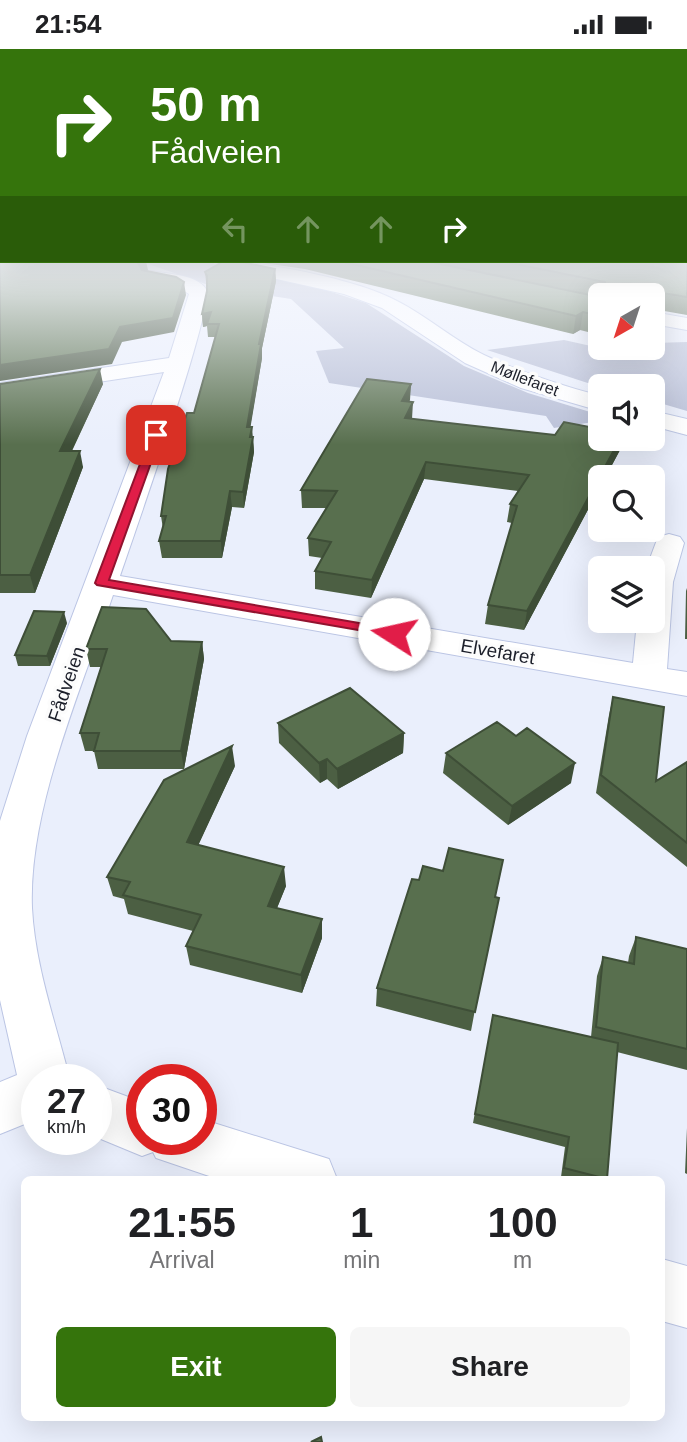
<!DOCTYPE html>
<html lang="en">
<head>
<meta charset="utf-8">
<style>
  :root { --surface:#fff; --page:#f6f6f6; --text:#202124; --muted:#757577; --accent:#35740c }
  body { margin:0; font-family:Helvetica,sans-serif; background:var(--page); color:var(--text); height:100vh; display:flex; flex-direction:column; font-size:26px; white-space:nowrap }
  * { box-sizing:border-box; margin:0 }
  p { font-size:23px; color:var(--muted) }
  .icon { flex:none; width:38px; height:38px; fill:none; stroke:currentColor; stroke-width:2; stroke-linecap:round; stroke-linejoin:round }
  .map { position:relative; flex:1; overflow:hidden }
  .panel { position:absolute; left:21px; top:1127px; width:644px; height:245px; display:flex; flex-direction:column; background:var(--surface); border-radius:10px; box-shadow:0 7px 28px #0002 }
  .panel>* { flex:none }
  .banner { position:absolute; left:0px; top:0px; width:688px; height:214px; box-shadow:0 7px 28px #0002; background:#35740c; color:#fff; overflow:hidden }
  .needle { width:46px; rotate:219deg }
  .fabs { position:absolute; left:588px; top:234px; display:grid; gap:14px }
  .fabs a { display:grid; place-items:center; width:77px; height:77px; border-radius:10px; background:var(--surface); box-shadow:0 7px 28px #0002; font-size:35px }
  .speed { position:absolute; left:21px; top:1015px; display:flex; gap:14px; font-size:35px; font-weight:700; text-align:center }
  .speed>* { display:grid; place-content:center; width:91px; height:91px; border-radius:50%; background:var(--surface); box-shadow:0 7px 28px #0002; line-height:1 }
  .speed small { font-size:18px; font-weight:400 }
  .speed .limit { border:10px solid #d22; background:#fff; color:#111 }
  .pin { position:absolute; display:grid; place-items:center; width:60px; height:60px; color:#fff; margin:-30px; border-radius:14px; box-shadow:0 4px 10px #0006 }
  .me { position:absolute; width:77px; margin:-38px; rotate:280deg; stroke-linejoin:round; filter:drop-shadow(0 0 5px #0008) }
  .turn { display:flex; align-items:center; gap:24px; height:147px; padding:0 35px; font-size:32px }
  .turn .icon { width:91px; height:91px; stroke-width:2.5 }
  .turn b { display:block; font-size:49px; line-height:60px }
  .lanes { display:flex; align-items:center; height:66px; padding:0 35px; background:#0003; justify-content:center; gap:35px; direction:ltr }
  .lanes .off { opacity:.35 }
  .eta { display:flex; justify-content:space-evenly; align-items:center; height:119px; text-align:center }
  .eta b { font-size:42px; font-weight:600; line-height:49px }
  .action { display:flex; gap:14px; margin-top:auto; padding:14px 35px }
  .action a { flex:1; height:80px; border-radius:10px; background:var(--accent); color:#fff; font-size:28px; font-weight:600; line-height:80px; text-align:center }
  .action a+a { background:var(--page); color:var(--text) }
  .status { display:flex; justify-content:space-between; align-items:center; height:49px; padding:0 35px; background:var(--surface); direction:ltr }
  .status svg { height:19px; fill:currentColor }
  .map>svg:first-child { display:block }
  .green { fill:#b7bed6 }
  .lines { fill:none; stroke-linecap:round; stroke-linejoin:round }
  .minor-casing { stroke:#bbc5e4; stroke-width:2 }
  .minor { fill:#fff; fill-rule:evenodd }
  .wall { fill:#4c5f43 }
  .shaded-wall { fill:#3e4e37 }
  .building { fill:#586f4e; stroke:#3e4e37; stroke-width:2 }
  .route { fill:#e11d48; stroke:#92132f; stroke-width:2 }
  .labels { text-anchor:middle; stroke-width:7; stroke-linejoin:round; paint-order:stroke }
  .far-street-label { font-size:16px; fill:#1c1f2a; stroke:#fcfcfc }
  .street-label { font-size:19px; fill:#1c1f2a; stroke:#fcfcfc }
</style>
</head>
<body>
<div class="status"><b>21:54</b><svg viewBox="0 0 49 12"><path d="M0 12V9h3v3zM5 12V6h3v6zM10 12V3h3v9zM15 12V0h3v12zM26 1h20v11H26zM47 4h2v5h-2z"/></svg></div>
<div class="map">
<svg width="687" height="1393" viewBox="0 0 687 1393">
  <rect width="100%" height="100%" fill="#eaeffc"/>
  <path class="green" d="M140,212h64l14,5 101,22 47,15 98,63 64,27 72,22v6l-46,7 -8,-12 -217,-33 -13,-32 28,-3 -53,-49 -77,-12z
    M564,291l36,8h53v-5l34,-1v69l-34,-10v-14h-53l-113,-37z"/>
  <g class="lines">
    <defs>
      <path id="minor" d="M209,212c45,-2 148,18 188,40 30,15 56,39 87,54 38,18 76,30 116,41v15l-79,-23 -56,-25 -83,-55 -38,-14 -126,-28z
        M151,222c16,3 45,3 55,18 10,14 -75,254 -86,287l513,87 4,-42h16v-52h-7l12,-32 11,-3 11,3 4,6 -11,39 -6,87 20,3v24l-574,-101c-31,93 -85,214 -81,313 3,58 24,116 38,172h-33v39l-37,15v-52l17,-7 -17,-75v-179l27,-85 137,-364 -164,25v-14l169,-25 20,-64 -10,-6 -35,-7 -2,-4z
        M653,263l34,6v12l-34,-6z
        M653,362l34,8v16l-34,-9z
        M96,1036l46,17v37h59v-20l128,40 8,20h-119l-62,-21 -3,-6 -11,4 -46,-19z
        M662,1210l25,7v62l-25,-7z"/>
    </defs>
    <use href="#minor" class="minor-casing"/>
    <use href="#minor" class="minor"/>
  </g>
  <path class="wall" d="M687,201v65l-34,-6v1v-14h-53v39l-20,-5 -7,4 -268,-65 -56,-8h437z
    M275,220l1,12 -14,67v10l-12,69h2v10h1l1,15 -10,56 -12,-1 -10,51h-60l-3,-17 4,-12 -2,-13 33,-103 21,-76h-7l-1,-11 -4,1 -1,-13 5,-23 -2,-19z
    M0,335h103l-31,67 11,16 -48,126h-35z
    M411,335l-2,18 3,17 143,16 45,4h22l-2,11 -15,28h-5v9l-76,143 -39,-6 3,-19 24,-82 -5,-1 3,-18 8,-13 -94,-12 -53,119 -56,-9v-18l7,-13 -13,-2 -1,-18 18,-30h-24l-1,-18z
    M687,539v51h-2l1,-48z
    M67,574l-17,43h-32l-3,-11z
    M171,592l31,1 2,17 -20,110h-86l-4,-18h-9l-5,-18 21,-66h-11l-4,-18z
    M613,648l43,84 31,-19v105l-91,-74 13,-78z
    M278,674l126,10 -1,20 -65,36 -11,-10 -7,4 -41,-40z
    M446,704l125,30 -63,42 -65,-52z
    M235,717l-37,79 88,41 -9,22 45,30 -20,55 -112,-28 -4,-19 7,-15 -65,-17 -4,-15 -11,-3 -6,-19z
    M496,848l-25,134 -95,-25 1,-18z
    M636,888l51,12v121l-70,-18 -10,127h-39l-7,-2 4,-30 -92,-24 20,-108 98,22 6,-61 6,-19 25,6 1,-7z
    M687,1079v46l-2,-1z"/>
  <path class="shaded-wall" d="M141,212h5l2,9 -9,6 -1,-13z
    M275,220l1,12 -14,67v10l-14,84 -1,-15 12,-83z
    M184,233l2,13 -12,37 -52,10 -10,22 -112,17v-16z
    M657,243l-4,17v1l1,-14z
    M211,263l-4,12v2l-4,1 -1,-13z
    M583,263l-3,18 -7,4 3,-18z
    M100,320l3,15 -39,83 -4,-16z
    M411,335l-1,16 -8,18v-17z
    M413,353l-1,17 -7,-1z
    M252,378l2,25 -10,56 -1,-16z
    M620,390h2l-2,11 -15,28h-5v9l-76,143 3,-19z
    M80,402l3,16 -48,126 -5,-18z
    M426,413l-2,17 -53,119 1,-18z
    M230,442l2,16 -10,51 -1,-17z
    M64,563l3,11 -17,43 -3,-10z
    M202,593l2,17 -20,110 -3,-18z
    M404,684l-1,20 -65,36 -1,-20z
    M232,697l3,20 -44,95 -4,-19z
    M327,710v20l-7,4 -1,-20z
    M575,714l-4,20 -63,42 4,-19z
    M284,818l2,19 -16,39 -2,-19z
    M322,870v19l-20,55 -1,-18z"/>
  <path class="building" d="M0,201h2v11h139l-3,2 4,7 34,7 8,5 -11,36 -53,9 -11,22 -109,16z
    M686,201h1v47l-30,-5 -3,4 -9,-2 -3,2h-37v-14l-104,-21h185z
    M224,212h13l38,8 -16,75h2l-14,83h5l-2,10h3l-10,55 -13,-1 -9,50h-62l7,-25h-5l7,-47 19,-56h7l25,-89h-12l4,-12 -9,2 5,-23v-15l-2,-4z
    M339,212h87l174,36v19l-17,-4 -7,4z
    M100,320l-40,82h20l-50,124h-30v-191z
    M367,330l44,5 -9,17 11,1 -8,16 150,17 9,-13 36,7v10h20l-93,172 -39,-6 29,-99 -7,-2 19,-29 -103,-13 -54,118 -57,-9 16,-29 -23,-4 29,-47 -36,-1z
    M102,558l44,2 25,32 31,1 -21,109h-87l5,-18h-19l27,-84h-21z
    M34,562l30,1 -17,44 -32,-1z
    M350,639l54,45 -67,36 -10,-10 -8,4 -41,-40z
    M613,648l51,10 -8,74 31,-19v81l-86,-68z
    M497,673l19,14 11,-8 48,35 -63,43 -66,-53z
    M232,697l-45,96 97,25 -16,39 54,13 -21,56 -115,-29 15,-31 -78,-20 7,-13 -23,-5 57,-97z
    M449,799l54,12 -8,37 4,1 -24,114 -98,-24 35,-109 7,1 4,-14 20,5z
    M636,888l51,12v100l-91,-22 7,-70 31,7z
    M493,966l125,28 -11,136 -43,-11 5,-31 -94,-23z
    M321,1388l1,5h-11z"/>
  <linearGradient id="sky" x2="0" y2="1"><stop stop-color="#89aedc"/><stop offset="0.51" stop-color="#f6f8fe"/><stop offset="1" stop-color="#f6f8fe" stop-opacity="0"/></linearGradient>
  <rect width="687" height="396" fill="url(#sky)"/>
  <path class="route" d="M156,383l5,3 -52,145 285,49 5,2v6l-302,-52 -2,-2 56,-148z"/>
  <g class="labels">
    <g class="far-street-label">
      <text transform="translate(525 329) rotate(21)" y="6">Møllefaret</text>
    </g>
    <g class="street-label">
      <text transform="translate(498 602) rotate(10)" y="7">Elvefaret</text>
      <text transform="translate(66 635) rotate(-71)" y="7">Fådveien</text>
    </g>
  </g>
</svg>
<div class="fabs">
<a><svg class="needle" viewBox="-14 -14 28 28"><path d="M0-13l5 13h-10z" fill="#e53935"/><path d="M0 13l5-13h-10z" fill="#757577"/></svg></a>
<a><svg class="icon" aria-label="sound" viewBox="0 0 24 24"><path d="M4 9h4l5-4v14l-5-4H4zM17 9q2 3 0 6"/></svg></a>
<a><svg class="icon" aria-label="search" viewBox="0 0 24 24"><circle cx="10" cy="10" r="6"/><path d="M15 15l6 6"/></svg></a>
<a><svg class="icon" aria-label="layers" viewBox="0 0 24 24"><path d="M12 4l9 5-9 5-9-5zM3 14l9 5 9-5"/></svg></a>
</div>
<div class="speed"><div>27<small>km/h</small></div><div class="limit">30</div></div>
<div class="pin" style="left:156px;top:386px;background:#d93025"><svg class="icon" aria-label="arrive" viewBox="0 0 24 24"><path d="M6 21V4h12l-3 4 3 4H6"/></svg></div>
<svg class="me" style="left:394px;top:585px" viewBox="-20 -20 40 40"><circle r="19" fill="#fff"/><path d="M0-13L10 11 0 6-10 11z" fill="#e11d48"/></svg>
<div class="banner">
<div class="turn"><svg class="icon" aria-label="right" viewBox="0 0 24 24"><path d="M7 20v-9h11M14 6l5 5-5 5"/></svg><div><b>50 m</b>Fådveien</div></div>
<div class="lanes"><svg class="icon off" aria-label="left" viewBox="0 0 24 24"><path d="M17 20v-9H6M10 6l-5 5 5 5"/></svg><svg class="icon off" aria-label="ahead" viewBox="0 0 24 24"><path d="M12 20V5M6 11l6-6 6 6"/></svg><svg class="icon off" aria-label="ahead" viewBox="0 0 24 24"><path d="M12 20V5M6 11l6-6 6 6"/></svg><svg class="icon" aria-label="right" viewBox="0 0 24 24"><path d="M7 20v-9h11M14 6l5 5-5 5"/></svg></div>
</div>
<section class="panel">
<div class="eta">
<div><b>21:55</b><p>Arrival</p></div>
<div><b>1</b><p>min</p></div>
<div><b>100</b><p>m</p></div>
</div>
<div class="action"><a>Exit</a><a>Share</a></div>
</section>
</div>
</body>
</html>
